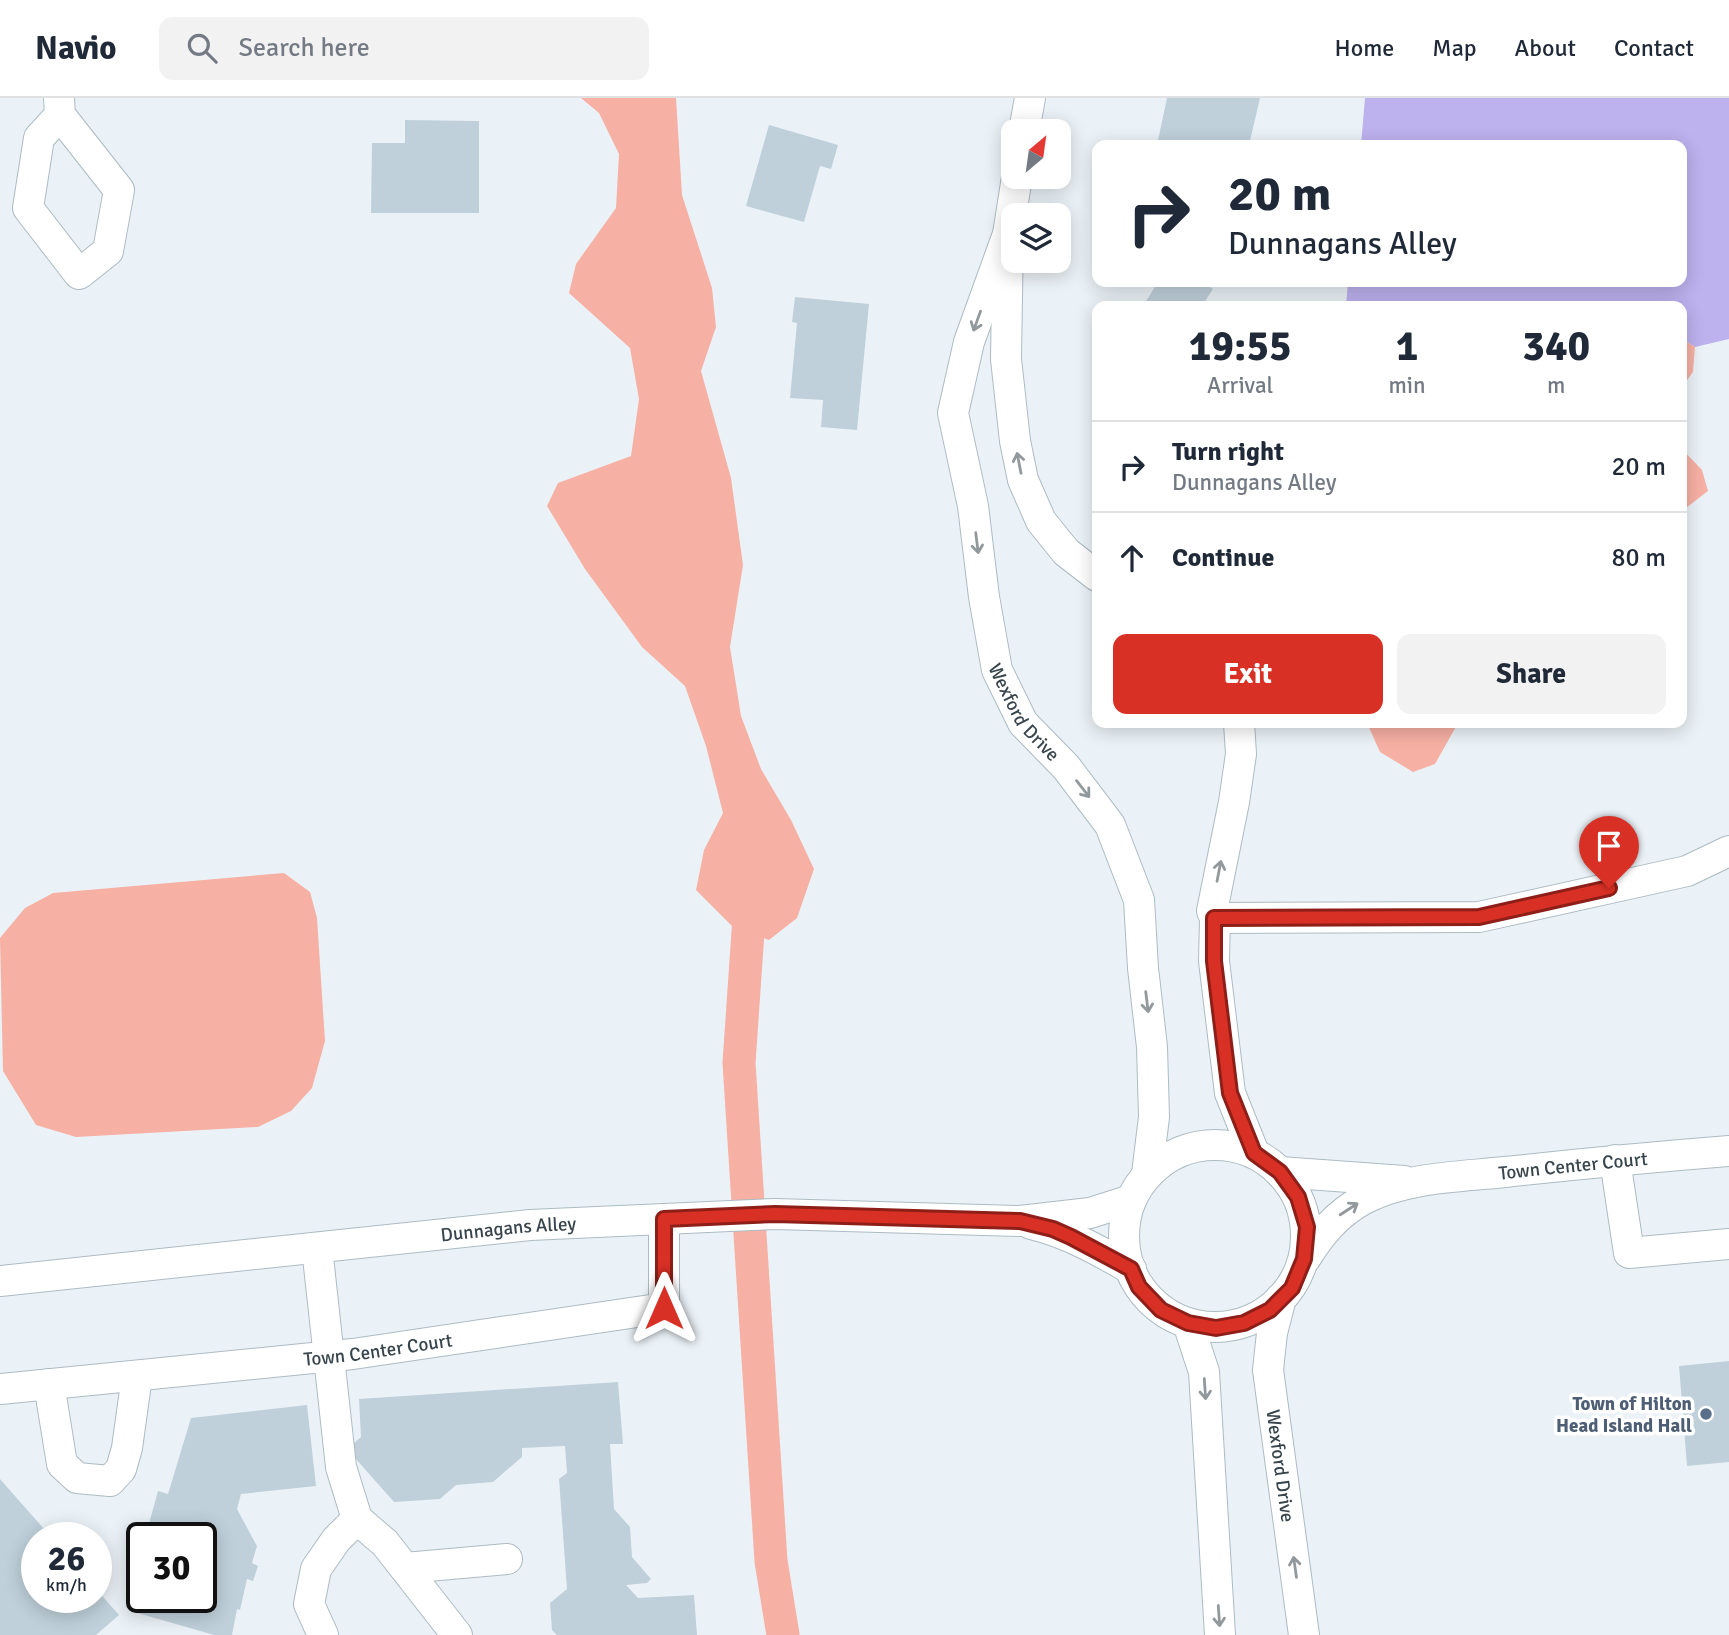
<!DOCTYPE html>
<html lang="en">
<head>
<meta charset="utf-8">
<style>
  :root { --surface:#fff; --page:#f2f2f3; --text:#1f2937; --muted:#747a83; --line:#e0e1e3; --accent:#d93025 }
  body { margin:0; font-family:Signika,sans-serif; background:var(--page); color:var(--text); height:100vh; display:flex; flex-direction:column; font-size:26px; white-space:nowrap }
  * { box-sizing:border-box; margin:0 }
  p { font-size:23px; color:var(--muted) }
  .icon { flex:none; width:38px; height:38px; fill:none; stroke:currentColor; stroke-width:2; stroke-linecap:round; stroke-linejoin:round }
  .map { position:relative; flex:1; overflow:hidden }
  .sheet { position:absolute; left:1092px; top:203px; width:595px; height:427px; display:flex; flex-direction:column; background:var(--surface); border-radius:14px; box-shadow:0 4px 18px #0003 }
  .sheet>* { flex:none }
  .banner { position:absolute; left:1092px; top:42px; width:595px; height:147px; border-radius:14px; box-shadow:0 4px 18px #0003; background:#fff; color:var(--text); overflow:hidden }
  .needle { width:46px; rotate:29deg }
  .controls { position:absolute; left:1001px; top:21px; display:grid; gap:14px }
  .controls a { display:grid; place-items:center; width:70px; height:70px; border-radius:14px; background:var(--surface); box-shadow:0 4px 18px #0003; font-size:35px }
  .speed { position:absolute; left:21px; top:1424px; display:flex; gap:14px; font-size:35px; font-weight:700; text-align:center }
  .speed>* { display:grid; place-content:center; width:91px; height:91px; border-radius:50%; background:var(--surface); box-shadow:0 4px 18px #0003; line-height:1 }
  .speed small { font-size:18px; font-weight:400 }
  .speed .limit { border:4px solid #111; border-radius:10px; background:#fff; color:#111 }
  .pin { position:absolute; display:grid; place-items:center; width:60px; height:60px; color:#fff; margin:-72px -30px; border-radius:50% 50% 50% 0; rotate:-45deg; box-shadow:0 0 7px #0007 }
  .pin .icon { rotate:45deg }
  .me { position:absolute; width:77px; margin:-38px; rotate:0deg; stroke-linejoin:round; filter:drop-shadow(0 0 5px #0008) }
  .turn { display:flex; align-items:center; gap:24px; height:147px; padding:0 21px; font-size:32px }
  .turn .icon { width:91px; height:91px; stroke-width:2.5 }
  .turn b { display:block; font-size:49px; line-height:60px }
  .eta { display:flex; justify-content:space-evenly; align-items:center; height:119px; text-align:center }
  .eta b { font-size:42px; font-weight:800; line-height:49px }
  .button { display:flex; gap:14px; margin-top:auto; padding:14px 21px }
  .button a { flex:1; height:80px; border-radius:14px; background:var(--accent); color:#fff; font-size:28px; font-weight:800; line-height:80px; text-align:center }
  .button a+a { background:var(--page); color:var(--text) }
  ul { padding:0; list-style:none }
  li { display:flex; align-items:center; gap:21px; height:91px; padding:0 21px; border-top:2px solid var(--line) }
  li div { flex:1 }
  li b { display:block; font-size:26px }
  li em { font-style:normal }
  header { display:flex; align-items:center; gap:42px; box-sizing:border-box; height:98px; padding:0 35px; background:var(--surface); border-bottom:2px solid var(--line) }
  header strong { font-size:33px }
  nav { display:flex; gap:38px; margin-inline-start:auto; font-size:24px }
  .search { width:490px; height:63px; background:var(--page); display:flex; align-items:center; gap:18px; box-sizing:border-box; padding:0 24px; border-radius:14px; color:var(--muted); font-size:26px }
  .map>svg:first-child { display:block }
  .green { fill:#bdb1ee }
  .water { fill:#f7b0a4 }
  .lines { fill:none; stroke-linecap:round; stroke-linejoin:round }
  .canal { stroke:#f7b0a4; stroke-width:33 }
  .building { fill:#bfd0da }
  .minor-casing { stroke:#acbbc3; stroke-width:32 }
  .minor { stroke:#fff; stroke-width:30 }
  .oneway { stroke:#92999d }
  .route-casing { stroke:#8d1f18; stroke-width:18 }
  .route { stroke:#d93025; stroke-width:12 }
  .service-dot { fill:#5c6f8a; stroke:#fff; stroke-width:2.5 }
  .labels { text-anchor:middle; stroke-width:7; stroke-linejoin:round; paint-order:stroke }
  .street-label { font-size:19px; fill:#38454c; stroke:#fff }
  .service-label { font-size:19px; font-weight:bold; fill:#4e5e75; stroke:#fff; text-anchor:end }
</style>
</head>
<body>
<header>
<strong>Navio</strong>
<div class="search"><svg class="icon" aria-label="search" viewBox="0 0 24 24"><circle cx="10" cy="10" r="6"/><path d="M15 15l6 6"/></svg>Search here</div>
<nav><a>Home</a><a>Map</a><a>About</a><a>Contact</a></nav>
</header>
<div class="map">
<svg width="1729" height="1537" viewBox="0 0 1729 1537">
  <rect width="100%" height="100%" fill="#ebf2f7"/>
  <path class="green" d="M1365,0h364v241l-34,8 -13,-8v-33h-336l2,-24h334v-137h-321z"/>
  <path class="water" d="M581,0h95l6,97 30,93 4,39 -15,44 30,107 12,87 -13,82 11,69 20,53 30,51 23,49 -17,49 -28,22 -36,-13 -37,-37 8,-40 19,-37 -17,-67 -21,-60 -43,-39 -57,-78 -38,-63 11,-23 73,-27 8,-57 -9,-51 -61,-55 7,-29 40,-56 3,-54 -20,-41z
    M1682,241l13,8 -2,25 -11,15z
    M1682,351l20,21 6,21 -26,20z
    M1367,625h91l-23,41 -22,8 -33,-20z
    M284,775l26,19 7,26 8,123 -13,47 -21,23 -33,16 -182,10 -40,-12 -33,-54 -3,-133 25,-30 28,-15z"/>
  <g class="lines">
    <path class="canal" d="M751,790l-12,175 32,498 12,74"/>
  </g>
  <path class="building" d="M1167,0h93l-11,47h-92z
    M405,22l74,1v92h-108l1,-70h33z
    M769,27l69,20 -7,24 -11,-3 -16,56 -58,-16z
    M1158,184h43l12,7 -11,17h-59z
    M795,199l74,7 -12,126 -36,-3 2,-27 -33,-2 7,-75 -5,-1z
    M1729,1263v101l-42,4 -8,-100z
    M618,1284l5,62h-13l4,65 16,18 2,30 19,22 -4,4 -21,2 12,13 56,-3 3,40h-140l-5,-5 -2,-27 17,-14 -8,-110 8,-6 -2,-27 -43,2v9l-29,25 -37,3 -16,14 -46,3 -47,-53 14,-12 -2,-38z
    M307,1307l9,81 -75,8 -4,15 20,37 -5,17 6,3 -5,15 -6,-2 -7,31 -3,-1 -5,26h-18l-80,-23 7,-23 1,9h59v-60h-56l13,-47 10,3 23,-76z
    M0,1381l52,59h-15v60h59v-9l23,26 -23,20h-96z"/>
  <g class="lines">
    <defs>
      <g id="minor">
        <path d="M59,0l1,17 59,75 -11,61 -29,23 -51,-66 11,-70 21,-23"/>
        <path d="M1024,33l6,-33"/>
        <path d="M1017,79l-9,57 -2,125 9,82 8,39 18,41 25,31 31,24"/>
        <path id="s1" d="M1008,136l-39,108 -16,71 20,93 11,91 13,73 26,53 43,44 44,58 29,75 4,68 9,79 2,70 -7,57"/>
        <path d="M1239,625l2,31 -7,48 -22,109 3,7 -1,43 16,132 24,60"/>
        <path d="M1215,820l264,-1 208,-46 42,-20"/>
        <circle cx="1215" cy="1138" r="91"/>
        <path d="M1615,1062l14,93 100,-9"/>
        <path d="M1280,1074l124,9"/>
        <path d="M1031,1126c37,9 67,26 100,45"/>
        <path d="M317,1150l24,219 16,52 28,24 72,92"/>
        <path id="s2" d="M1305,1161c16,-26 32,-45 59,-60 42,-22 95,-22 141,-27 75,-8 149,-15 224,-21"/>
        <path id="s3" d="M0,1183l530,-56 245,-11 245,7 70,-8 41,-13"/>
        <path id="s4" d="M1281,1200l-9,35 -4,37 36,265"/>
        <path d="M1188,1225l16,49 16,263"/>
        <path d="M49,1286l13,80 15,14 33,3 11,-12 6,-21 10,-72"/>
        <path id="s5" d="M0,1291l353,-35 311,-46v-89"/>
        <path d="M405,1470l102,-9"/>
        <path d="M323,1537l-14,-31 7,-35 20,-29 21,-21"/>
      </g>
    </defs>
    <use href="#minor" class="minor-casing"/>
    <use href="#minor" class="minor"/>
  </g>
  <defs><path id="oneway-shaft" d="M-6 0H5M1.5-3L5.5 0L1.5 3" fill="none" stroke-width="1.6" stroke-linecap="round" stroke-linejoin="round" transform="scale(1.75)"/></defs>
  <g class="oneway">
    <use href="#oneway-shaft" transform="translate(977 223) rotate(110)"/>
    <use href="#oneway-shaft" transform="translate(1019 365) rotate(-101)"/>
    <use href="#oneway-shaft" transform="translate(977 445) rotate(83)"/>
    <use href="#oneway-shaft" transform="translate(1083 691) rotate(52)"/>
    <use href="#oneway-shaft" transform="translate(1219 773) rotate(-79)"/>
    <use href="#oneway-shaft" transform="translate(1147 904) rotate(83)"/>
    <use href="#oneway-shaft" transform="translate(1349 1111) rotate(-33)"/>
    <use href="#oneway-shaft" transform="translate(1205 1291) rotate(86)"/>
    <use href="#oneway-shaft" transform="translate(1295 1469) rotate(-98)"/>
    <use href="#oneway-shaft" transform="translate(1219 1518) rotate(86)"/>
  </g>
  <g class="lines">
    <defs>
      <path id="route" d="M664,1210v-89l111,-5 245,7 33,8 18,8 60,32 8,18 22,23 27,13 28,5 28,-5 26,-13 22,-22 12,-29 3,-32 -9,-30 -18,-25 -26,-19 -24,-60 -16,-132v-43l265,-1 130,-29"/>
    </defs>
    <use href="#route" class="route-casing"/>
    <use href="#route" class="route"/>
  </g>
  <circle class="service-dot" cx="1706" cy="1316" r="7"/>
  <g class="labels">
    <g class="street-label">
      <text dy="7" stroke="none"><textPath href="#s1" startOffset="499">Wexford Drive</textPath></text>
      <text dy="7" stroke="none"><textPath href="#s2" startOffset="298">Town Center Court</textPath></text>
      <text dy="7" stroke="none"><textPath href="#s3" startOffset="511">Dunnagans Alley</textPath></text>
      <text dy="7" stroke="none"><textPath href="#s5" startOffset="380">Town Center Court</textPath></text>
      <text dy="7" stroke="none"><textPath href="#s4" startOffset="170">Wexford Drive</textPath></text>
    </g>
    <g class="service-label">
      <text x="1692" y="1312">Town of Hilton<tspan x="1692" dy="22">Head Island Hall</tspan></text>
    </g>
  </g>
</svg>
<div class="controls">
<a><svg class="needle" viewBox="-14 -14 28 28"><path d="M0-13l5 13h-10z" fill="#e53935"/><path d="M0 13l5-13h-10z" fill="#747a83"/></svg></a>
<a><svg class="icon" aria-label="layers" viewBox="0 0 24 24"><path d="M12 4l9 5-9 5-9-5zM3 14l9 5 9-5"/></svg></a>
</div>
<div class="speed"><div>26<small>km/h</small></div><div class="limit">30</div></div>
<div class="pin" style="left:1609px;top:790px;background:#d93025"><svg class="icon" aria-label="arrive" viewBox="0 0 24 24"><path d="M6 21V4h12l-3 4 3 4H6"/></svg></div>
<svg class="me" style="left:664px;top:1210px" viewBox="-20 -20 40 40"><path d="M0-17L14 15 0 8-14 15z" fill="#d93025" stroke="#fff" stroke-width="4"/></svg>
<div class="banner">
<div class="turn"><svg class="icon" aria-label="right" viewBox="0 0 24 24"><path d="M7 20v-9h11M14 6l5 5-5 5"/></svg><div><b>20 m</b>Dunnagans Alley</div></div>
</div>
<section class="sheet">
<div class="eta">
<div><b>19:55</b><p>Arrival</p></div>
<div><b>1</b><p>min</p></div>
<div><b>340</b><p>m</p></div>
</div>
<ul>
<li><svg class="icon" aria-label="right" viewBox="0 0 24 24"><path d="M7 20v-9h11M14 6l5 5-5 5"/></svg><div><b>Turn right</b><p>Dunnagans Alley</p></div><em>20 m</em></li>
<li><svg class="icon" aria-label="ahead" viewBox="0 0 24 24"><path d="M12 20V5M6 11l6-6 6 6"/></svg><div><b>Continue</b></div><em>80 m</em></li>
</ul>
<div class="button"><a>Exit</a><a>Share</a></div>
</section>
</div>
</body>
</html>
